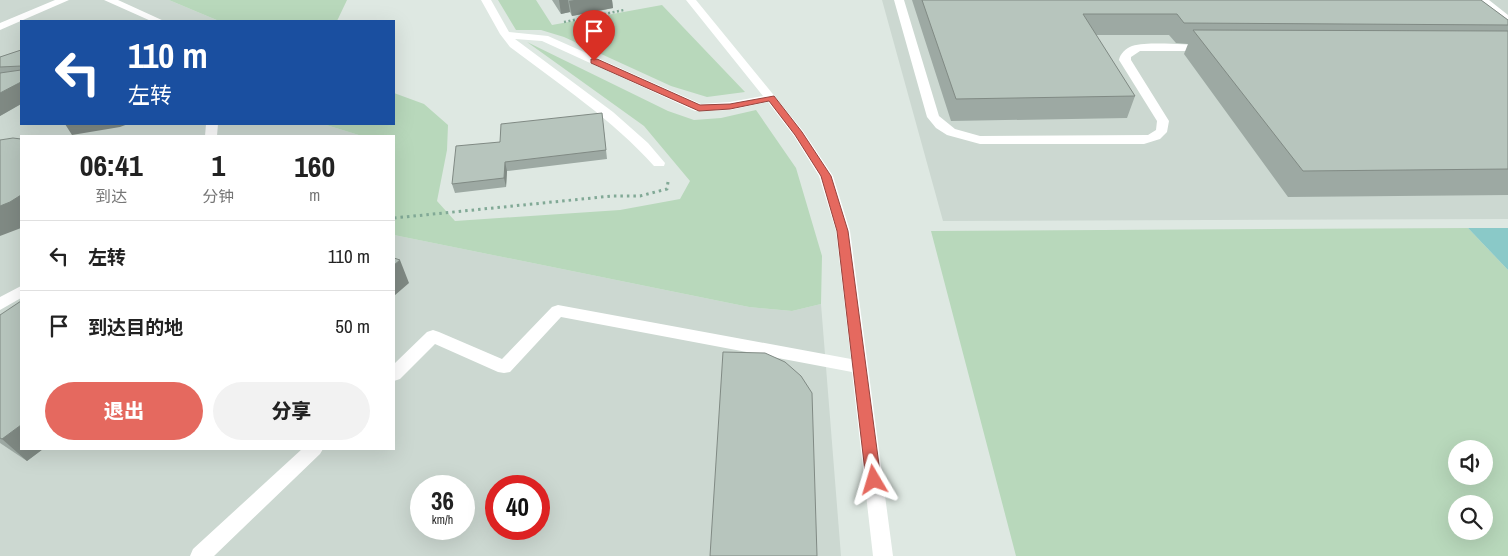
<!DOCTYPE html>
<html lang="zh">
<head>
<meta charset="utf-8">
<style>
  :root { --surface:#fff; --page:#f2f2f2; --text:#222; --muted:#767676; --line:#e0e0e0; --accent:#e5695f }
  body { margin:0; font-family:"Archivo Narrow","Noto Sans SC",sans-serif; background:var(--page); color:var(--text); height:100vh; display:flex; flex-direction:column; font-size:19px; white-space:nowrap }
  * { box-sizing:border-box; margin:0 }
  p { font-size:16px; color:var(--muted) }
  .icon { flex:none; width:28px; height:28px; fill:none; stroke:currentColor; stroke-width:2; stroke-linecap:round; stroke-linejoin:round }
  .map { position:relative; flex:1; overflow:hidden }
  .side { position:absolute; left:20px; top:135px; width:375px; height:315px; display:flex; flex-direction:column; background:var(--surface); border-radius:0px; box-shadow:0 5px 20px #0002 }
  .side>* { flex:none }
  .guide { position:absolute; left:20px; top:20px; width:375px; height:105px; border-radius:0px; box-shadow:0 5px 20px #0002; background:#1a4fa0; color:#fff; overflow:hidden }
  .buttons { position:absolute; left:1448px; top:440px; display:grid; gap:10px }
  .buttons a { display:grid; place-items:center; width:45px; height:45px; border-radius:50%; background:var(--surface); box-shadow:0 5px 20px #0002; font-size:25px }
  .speed { position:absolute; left:410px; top:475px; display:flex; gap:10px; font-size:25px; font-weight:700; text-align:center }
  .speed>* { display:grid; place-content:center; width:65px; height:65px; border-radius:50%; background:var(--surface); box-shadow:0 5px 20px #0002; line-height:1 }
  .speed small { font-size:12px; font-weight:400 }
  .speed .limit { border:8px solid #d22; background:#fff; color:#111 }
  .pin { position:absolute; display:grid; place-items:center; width:42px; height:42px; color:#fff; margin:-51px -21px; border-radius:50% 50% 50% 0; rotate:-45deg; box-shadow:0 0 5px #0007 }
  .pin .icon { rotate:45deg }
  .me { position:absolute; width:55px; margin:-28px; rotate:353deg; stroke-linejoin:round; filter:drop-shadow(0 0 4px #0008) }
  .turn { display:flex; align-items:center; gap:18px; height:105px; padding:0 25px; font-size:22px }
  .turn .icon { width:65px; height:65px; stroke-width:2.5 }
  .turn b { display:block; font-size:35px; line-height:42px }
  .eta { display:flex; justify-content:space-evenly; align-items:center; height:85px; text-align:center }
  .eta b { font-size:30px; font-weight:800; line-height:35px }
  .button { display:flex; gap:10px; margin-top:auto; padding:10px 25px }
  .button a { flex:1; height:58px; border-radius:30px; background:var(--accent); color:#fff; font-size:20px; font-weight:800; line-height:58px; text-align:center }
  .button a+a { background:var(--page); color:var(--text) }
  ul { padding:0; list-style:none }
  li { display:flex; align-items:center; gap:15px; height:70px; padding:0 25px; border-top:1px solid var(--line) }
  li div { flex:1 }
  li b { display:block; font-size:19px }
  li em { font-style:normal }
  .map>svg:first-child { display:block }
  .built { fill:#ccd8d1; fill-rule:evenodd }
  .green { fill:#b8d8bb; fill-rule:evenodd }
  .water { fill:#8ac9c8 }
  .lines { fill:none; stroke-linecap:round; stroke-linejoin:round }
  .path-far1 { stroke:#81a996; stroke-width:2.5; stroke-dasharray:2 2.5; stroke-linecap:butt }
  .path { stroke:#81a996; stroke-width:3; stroke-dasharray:2.5 4; stroke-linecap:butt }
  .minor { fill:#fff; fill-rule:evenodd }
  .wall { fill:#9da9a3 }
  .shaded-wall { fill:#808a84 }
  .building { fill:#b7c5bd; stroke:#808a84 }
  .route { fill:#e5695f; stroke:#95443e }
</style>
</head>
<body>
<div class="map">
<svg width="1508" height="556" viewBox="0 0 1508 556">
  <rect width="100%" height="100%" fill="#dee8e2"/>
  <path class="built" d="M0,0h169l50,21h-198v103h302l39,12h-341v313h373v-214l355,72 43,4 29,-7 20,252h-841zM421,486h43v43h-43zM496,486h43v43h-43z
    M882,0h626v219l-565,2z"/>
  <path class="green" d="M169,0h178l-10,21h-118z
    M498,0h38l16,25 110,-20 83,87 -38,5 -36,-11 -107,-49 -23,-7h-25z
    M527,42l141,69 26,9 27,-2 35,-8 40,58 26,88 -1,48 -29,7 -43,-4 -355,-72v-99h-32l-39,-12h71v-31l30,11 24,21 -1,25 -10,51 18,20 165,-11 60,-11 10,-18 -46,-55z
    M1468,228l40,42v286h-492l-85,-325zM1456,449h28v27h-28zM1456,504h28v27h-28z"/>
  <path class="water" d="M1468,228h40v42z"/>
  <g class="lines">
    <path class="path-far1" d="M564,22l60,-12"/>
    <path class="path" d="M394,218l218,-22h28l27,-7 1,-7"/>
    <path class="minor" d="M55,0h14l-69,30v-7z
      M104,0h14l46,21h-13z
      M481,0h10l18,32 39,4 153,68 29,-2 33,-6 -77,-96h10l107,131 30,45 17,55 43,325h-20l-21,-184 -291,-55 -51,55 -6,1 -6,-1 -63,-28 -35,35 -6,2v-17l33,-32 6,-2 6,2 63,27 50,-52 6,-2 293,54 -15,-128 -17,-55 -25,-40 -26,-34 -38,8 -35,1 -153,-70 -27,-2 98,73 35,31 17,20 -1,3h-10c-42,-47 -94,-81 -144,-119l-10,-13z
      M894,0h10l35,116 16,13 25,7 168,-1 8,-5 1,-9 -38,-61c1,-6 7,-12 13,-14 18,-5 53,-1 73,-1l5,3 -5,3h-65l-9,6v3l38,61 -2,11 -7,7 -16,5h-164l-33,-9 -11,-7 -9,-11z
      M1478,0h11l19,15v8l-4,-1z
      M206,124h12l-1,12h-12z
      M21,286v12l-21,12v-13z
      M302,449h21l-3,5 -106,102h-24l3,-7z"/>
  </g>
  <path class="wall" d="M552,0h60l1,8 -41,8 -2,-4 -9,2z
    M912,0h569l27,20v175l-220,2 -104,-143 4,-10 -12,-1 -7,-8h-73l39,61 -8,22 -176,3z
    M21,50v54l-21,12v-59z
    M602,113l5,46 -100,12 -1,16 -51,6 -3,-9 48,-42z
    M0,315l21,134h22l-16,12 -27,-18z"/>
  <path class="shaded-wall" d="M559,0h9l2,12 -9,2z
    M574,0h38l1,8 -41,8 -3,-15z
    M21,82v22l-21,12v-23z
    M65,124h63l-8,3 -48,8z
    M505,162l2,9 -1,16 -2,-9z
    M21,195v33l-21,8v-30z
    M400,260l9,23 -15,13v-31z
    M21,425v24h22l-16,12 -25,-22z"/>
  <path class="building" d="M922,0h559l27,20v5l-324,-2 -7,-9h-94l52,82 -179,3z
    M1193,30l315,1v138l-205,2z
    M21,50v16l-21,1v-10z
    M21,70v12l-21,11v-20z
    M602,113l4,37 -101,12 -1,16 -52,6 4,-38 44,-4 1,-18z
    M13,138l8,1v56l-11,7 -10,4v-66z
    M394,258l6,2 -6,5z
    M21,301v124l-19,14 -2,-1v-123z
    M723,352l42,1 20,9 16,14 11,17 5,163h-107z"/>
  <path class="route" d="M591,59h6l103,46 30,-1 44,-8 28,36 29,44 17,55 33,249 -2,5 -5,1 -6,-1 -2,-5 -29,-249 -16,-55 -26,-41 -26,-34 -39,8 -31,2 -108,-48z"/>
</svg>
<div class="buttons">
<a><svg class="icon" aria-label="sound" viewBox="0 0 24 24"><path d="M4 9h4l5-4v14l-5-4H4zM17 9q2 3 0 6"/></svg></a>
<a><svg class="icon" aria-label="search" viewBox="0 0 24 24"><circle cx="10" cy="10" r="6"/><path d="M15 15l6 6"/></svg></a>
</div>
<div class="speed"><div>36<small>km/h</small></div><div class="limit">40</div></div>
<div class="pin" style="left:594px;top:61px;background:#d93025"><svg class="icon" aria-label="arrive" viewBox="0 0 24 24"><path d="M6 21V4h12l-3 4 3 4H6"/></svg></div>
<svg class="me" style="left:874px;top:480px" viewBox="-20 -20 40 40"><path d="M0-17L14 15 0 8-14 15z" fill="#e5695f" stroke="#fff" stroke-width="4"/></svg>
<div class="guide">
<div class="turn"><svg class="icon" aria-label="left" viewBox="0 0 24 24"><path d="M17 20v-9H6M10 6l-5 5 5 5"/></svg><div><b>110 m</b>左转</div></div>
</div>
<section class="side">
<div class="eta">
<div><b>06:41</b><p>到达</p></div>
<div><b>1</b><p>分钟</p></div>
<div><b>160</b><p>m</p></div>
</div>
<ul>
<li><svg class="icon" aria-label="left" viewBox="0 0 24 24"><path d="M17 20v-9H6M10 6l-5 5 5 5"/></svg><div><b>左转</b></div><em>110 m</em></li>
<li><svg class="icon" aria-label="arrive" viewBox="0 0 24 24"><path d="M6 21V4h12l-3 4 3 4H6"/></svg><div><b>到达目的地</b></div><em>50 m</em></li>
</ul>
<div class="button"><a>退出</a><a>分享</a></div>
</section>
</div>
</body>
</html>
